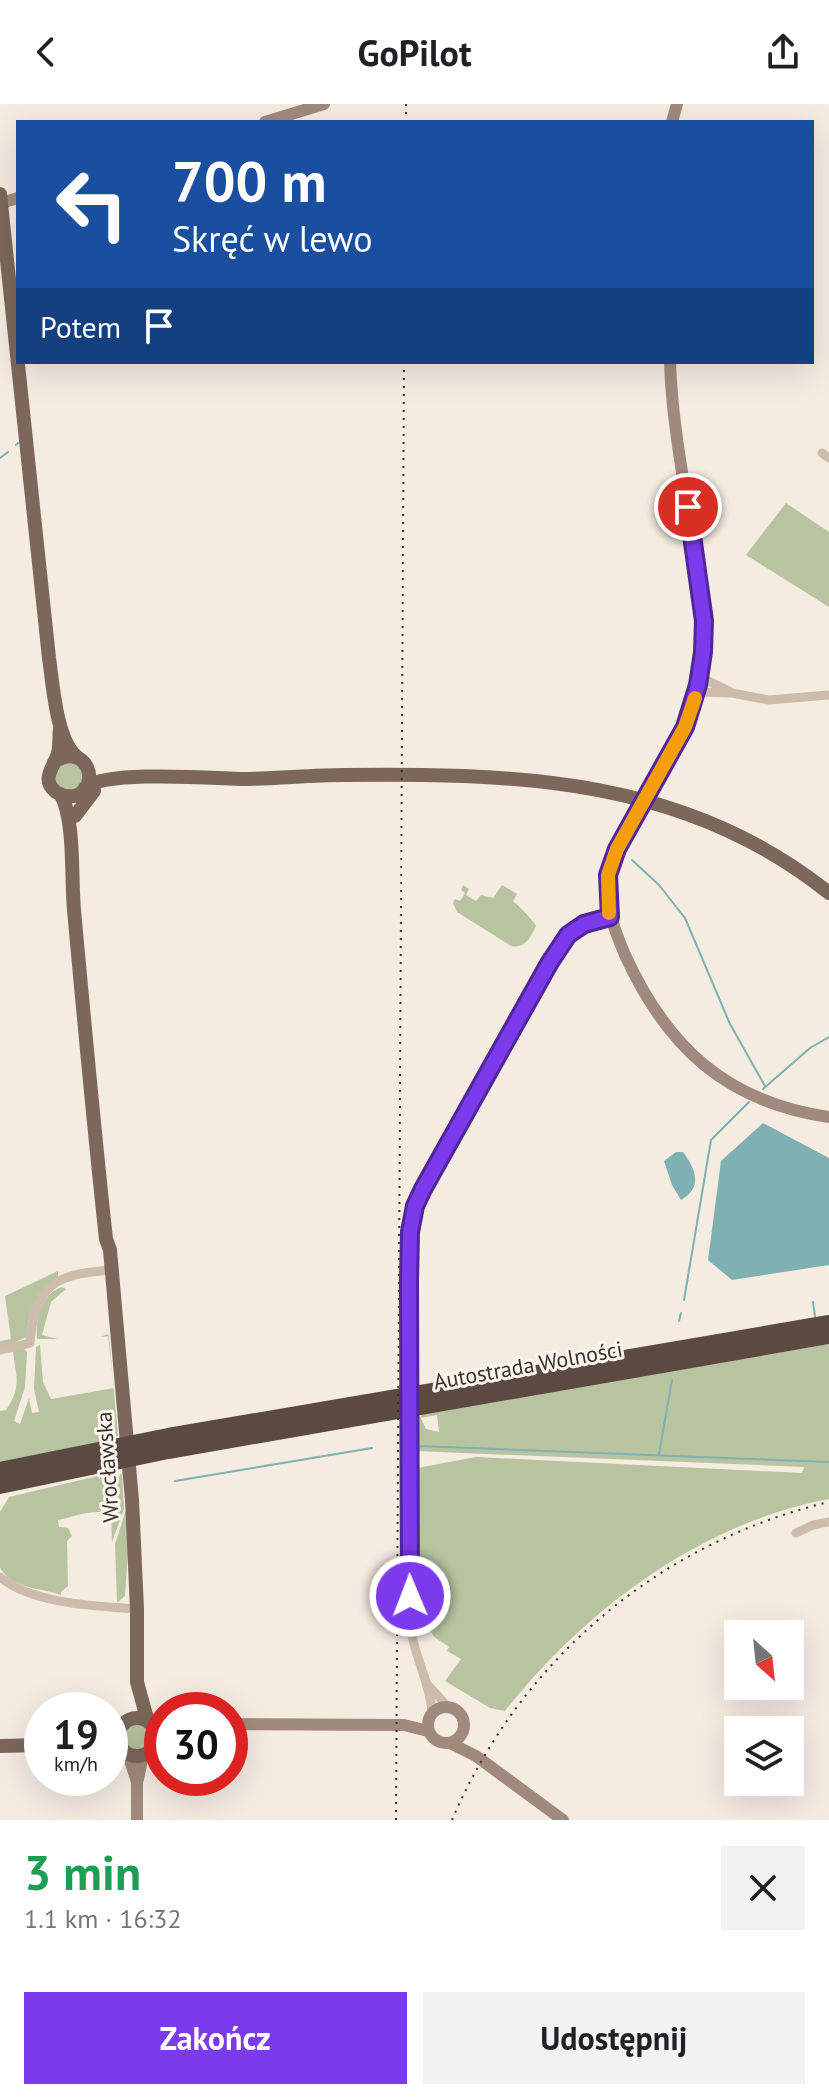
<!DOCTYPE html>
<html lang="pl">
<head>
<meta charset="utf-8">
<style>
  :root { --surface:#fff; --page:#f2f2f2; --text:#202124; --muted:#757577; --accent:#7c3aed }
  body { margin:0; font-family:"PT Sans",sans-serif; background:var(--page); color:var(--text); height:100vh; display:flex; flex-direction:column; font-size:30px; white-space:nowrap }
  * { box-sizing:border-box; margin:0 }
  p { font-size:26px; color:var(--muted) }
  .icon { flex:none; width:44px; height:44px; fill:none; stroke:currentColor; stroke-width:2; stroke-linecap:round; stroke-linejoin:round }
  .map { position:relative; height:1716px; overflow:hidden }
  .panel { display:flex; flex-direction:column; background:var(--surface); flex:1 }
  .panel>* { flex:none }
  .hud { position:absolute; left:16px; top:16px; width:798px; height:244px; border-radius:0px; box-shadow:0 8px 32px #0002; background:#1a4fa0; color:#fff; overflow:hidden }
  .needle { width:52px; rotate:153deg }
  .fabs { position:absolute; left:724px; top:1516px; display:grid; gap:16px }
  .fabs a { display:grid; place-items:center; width:80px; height:80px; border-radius:0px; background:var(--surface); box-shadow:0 8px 32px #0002; font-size:40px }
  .speed { position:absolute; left:24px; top:1588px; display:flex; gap:16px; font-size:40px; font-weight:700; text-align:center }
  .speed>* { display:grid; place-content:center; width:104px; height:104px; border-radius:50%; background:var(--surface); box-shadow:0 8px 32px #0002; line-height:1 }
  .speed small { font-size:20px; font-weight:400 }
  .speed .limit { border:12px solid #d22; background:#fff; color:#111 }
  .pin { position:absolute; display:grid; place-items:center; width:68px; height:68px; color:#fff; margin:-34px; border:4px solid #fff; border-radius:50%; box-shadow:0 2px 8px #0007 }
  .me { position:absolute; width:88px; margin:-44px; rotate:359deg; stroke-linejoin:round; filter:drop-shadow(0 0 6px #0008) }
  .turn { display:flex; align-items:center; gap:28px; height:168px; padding:0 24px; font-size:36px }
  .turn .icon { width:104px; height:104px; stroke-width:2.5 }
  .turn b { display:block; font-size:56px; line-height:68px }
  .then { display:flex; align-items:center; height:76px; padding:0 24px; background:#0003; gap:16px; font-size:30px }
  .round { display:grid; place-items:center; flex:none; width:84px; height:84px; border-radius:0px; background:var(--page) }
  .headline { display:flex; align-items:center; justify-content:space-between; height:136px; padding:0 24px }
  h1 { font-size:48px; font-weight:600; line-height:60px; color:#1e9e55 }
  .cta { display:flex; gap:16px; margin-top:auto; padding:16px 24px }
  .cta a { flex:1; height:92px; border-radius:0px; background:var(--accent); color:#fff; font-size:32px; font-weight:600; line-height:92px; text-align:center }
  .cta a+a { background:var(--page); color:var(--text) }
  header { display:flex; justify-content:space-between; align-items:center; height:104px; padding:0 24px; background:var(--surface); font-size:36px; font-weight:600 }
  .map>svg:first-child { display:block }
  .green { fill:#b8c4a0 }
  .water { fill:#7fb0b2 }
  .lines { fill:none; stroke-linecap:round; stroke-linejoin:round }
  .stream { stroke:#7fb0b2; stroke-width:2 }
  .street { stroke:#cdbbac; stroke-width:9 }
  .secondary { stroke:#a18a7d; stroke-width:12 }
  .primary { stroke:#7d675c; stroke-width:14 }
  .highway { stroke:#5c4a42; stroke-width:16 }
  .rail { stroke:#3b302b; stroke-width:2; stroke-dasharray:2 6; stroke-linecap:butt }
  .route-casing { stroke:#51269a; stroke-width:20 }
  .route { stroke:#7c3aed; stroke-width:14 }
  .slow { stroke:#f59e0b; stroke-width:14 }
  .labels { text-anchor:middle; stroke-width:6; stroke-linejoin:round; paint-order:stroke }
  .street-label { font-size:22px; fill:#3b302b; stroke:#fbf5ee }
</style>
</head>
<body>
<header><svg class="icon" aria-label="back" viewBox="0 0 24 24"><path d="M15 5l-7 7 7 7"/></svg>GoPilot<svg class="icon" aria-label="share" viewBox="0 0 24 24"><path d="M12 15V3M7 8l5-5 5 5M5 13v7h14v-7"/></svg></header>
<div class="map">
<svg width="829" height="1716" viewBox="0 0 829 1716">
  <rect width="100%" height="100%" fill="#f4ebe1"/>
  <path class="green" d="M786,399l43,29v75l-83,-52z
    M75,657l9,10 -3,14 -15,7 -12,-10 3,-17z
    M463,781l6,4 -3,6 10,6 5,-6 12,3 9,-13 15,9 -4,7c4,3 21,20 23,25 -5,11 -11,23 -25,20l-54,-34 -4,-9 2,-4 5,2 5,-8 -4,-3z
    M58,1167v7c-21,18 -30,30 -31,59l-27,11v-7l11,-2 -6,-43z
    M62,1183l4,2 -15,13 -9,33 16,4h-21c-2,-20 5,-46 25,-52z
    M107,1230l2,2 9,100 -5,1v2l-113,24v-52l6,-1c16,-23 10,-34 7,-59l10,-3 4,4 -2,35 -11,34 6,3 9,-26 3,15 7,-1 -5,-23 2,-42 4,-2 3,37 8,17 63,-11 -6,-52 -7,1z
    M829,1240v155c-129,24 -244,111 -324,212l-15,-3 -45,-27 16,-22 -14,-8 2,-4 -15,-10 -6,-10 -1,-17 -9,-12 -1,-130 59,-11 326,16 2,-6 -389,-16 1,-35h4l6,13 13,3 -2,-17 -16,3v-4z
    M122,1369l2,36 -12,33 -1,-34 -10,2v2c-16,-1 -28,5 -43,8l1,7 9,1 4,8 -5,5 1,45 -7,6v3c-22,-8 -47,-5 -61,-27v-56l9,-15 97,-23 6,10z
    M126,1406l3,26 -4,60 -8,7 -2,-59z
    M123 1633a13 13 0 1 1 26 0a13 13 0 1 1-26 0Z"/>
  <path class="water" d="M763,1019l66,35v107l-97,15 -24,-20 13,-99z
    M676,1048h7c13,17 20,36 -2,48l-9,-15 -8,-24z"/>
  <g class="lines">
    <path class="stream" d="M16,341l2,-2
      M0,354l8,-6
      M632,756l27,25 26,33 45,106 35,62
      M763,985l47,-41 19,-11
      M684,1196l27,-160 38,-38
      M813,1198l2,15
      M679,1217l2,-8
      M418,1342l411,16
      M659,1350l13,-74
      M175,1377l197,-33"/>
    <path class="street" d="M822,349l7,5
      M700,573l29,14
      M697,588l35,1 37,7 60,-5
      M0,1246l30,-7c5,-60 26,-69 82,-73
      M796,1429l17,-8 16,-3
      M0,1473c32,27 96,29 137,32
      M428,1581l19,21
      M432,1608c-2,-30 -18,-56 -22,-87l-1,-370 3,-36 11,-30 127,-227 26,-34 34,-11"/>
    <path class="secondary" d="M265,18l59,-18
      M672,18l5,-18
      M1,99l17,-5
      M670,258c2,64 16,129 25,193 5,32 11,64 8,97 -4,58 -35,106 -63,155 -12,21 -26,42 -31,66 -6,29 5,56 16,82 42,92 101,147 204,162
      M428 1621a18 18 0 1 1 36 0a18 18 0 1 1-36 0Z
      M230,1620l174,1 24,6
      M152,1622h10
      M155,1636l7,-5
      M450,1639l26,13 87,64
      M128,1650l9,28v38
      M138,1675l5,-24"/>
    <path class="primary" d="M0,90l49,464c4,26 7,82 28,99
      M54,658c33,-22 49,26 20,34 -7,1 -12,0 -18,-4 -16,-13 -2,-24 2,-39 2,-8 1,-17 2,-25
      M85,684c20,-18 125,-10 156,-9 34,0 69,-4 103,-4 175,-2 342,3 485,118
      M61,691c14,25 10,84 13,115 10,110 20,219 32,329l4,11 22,250 5,109v73l11,40
      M75,712l19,-25
      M118 1633a19 19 0 1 1 38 0a19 19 0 1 1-38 0Z
      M0,1642l42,-1"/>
    <path class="highway" d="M0,1366l168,-34 661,-113
      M0,1382l168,-35 661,-115"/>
    <path class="rail" d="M406,18v-18
      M396,1716l8,-1458
      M452,1716c68,-160 208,-278 377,-318"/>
  </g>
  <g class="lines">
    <defs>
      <path id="route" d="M410,1492l-1,-314 1,-50 5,-26 8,-17 127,-227 18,-27 16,-11 26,-7 -2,-42 9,-26 68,-122 13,-42 5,-33 1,-31 -16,-114"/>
    </defs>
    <use href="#route" class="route-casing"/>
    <use href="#route" class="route"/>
    <path class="slow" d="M609,809l-1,-38 9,-26 68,-122 10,-29"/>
  </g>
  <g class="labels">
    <g class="street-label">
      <text transform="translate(528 1261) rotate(-10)" y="8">Autostrada Wolności</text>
      <text transform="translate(107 1363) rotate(-94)" y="8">Wrocławska</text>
    </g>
  </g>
</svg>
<div class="fabs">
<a><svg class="needle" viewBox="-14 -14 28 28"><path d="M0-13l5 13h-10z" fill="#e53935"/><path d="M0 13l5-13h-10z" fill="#757577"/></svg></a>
<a><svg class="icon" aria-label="layers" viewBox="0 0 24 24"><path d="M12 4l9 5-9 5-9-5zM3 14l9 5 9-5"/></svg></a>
</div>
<div class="speed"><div>19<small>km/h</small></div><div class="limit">30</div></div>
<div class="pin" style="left:688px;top:403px;background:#d93025"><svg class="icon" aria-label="arrive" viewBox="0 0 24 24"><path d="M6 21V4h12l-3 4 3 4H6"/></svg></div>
<svg class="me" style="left:410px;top:1492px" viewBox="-20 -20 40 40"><circle r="17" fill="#7c3aed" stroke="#fff" stroke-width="3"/><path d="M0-11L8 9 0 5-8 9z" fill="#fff"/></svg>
<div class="hud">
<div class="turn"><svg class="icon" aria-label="left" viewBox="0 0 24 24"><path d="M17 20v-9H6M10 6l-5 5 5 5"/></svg><div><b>700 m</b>Skręć w lewo</div></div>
<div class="then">Potem<svg class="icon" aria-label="arrive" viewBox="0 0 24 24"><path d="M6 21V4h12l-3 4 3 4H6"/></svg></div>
</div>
</div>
<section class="panel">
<div class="headline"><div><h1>3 min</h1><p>1.1 km · 16:32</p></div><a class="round"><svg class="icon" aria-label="close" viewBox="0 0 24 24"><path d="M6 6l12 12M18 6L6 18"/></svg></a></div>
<div class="cta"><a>Zakończ</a><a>Udostępnij</a></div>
</section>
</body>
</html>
